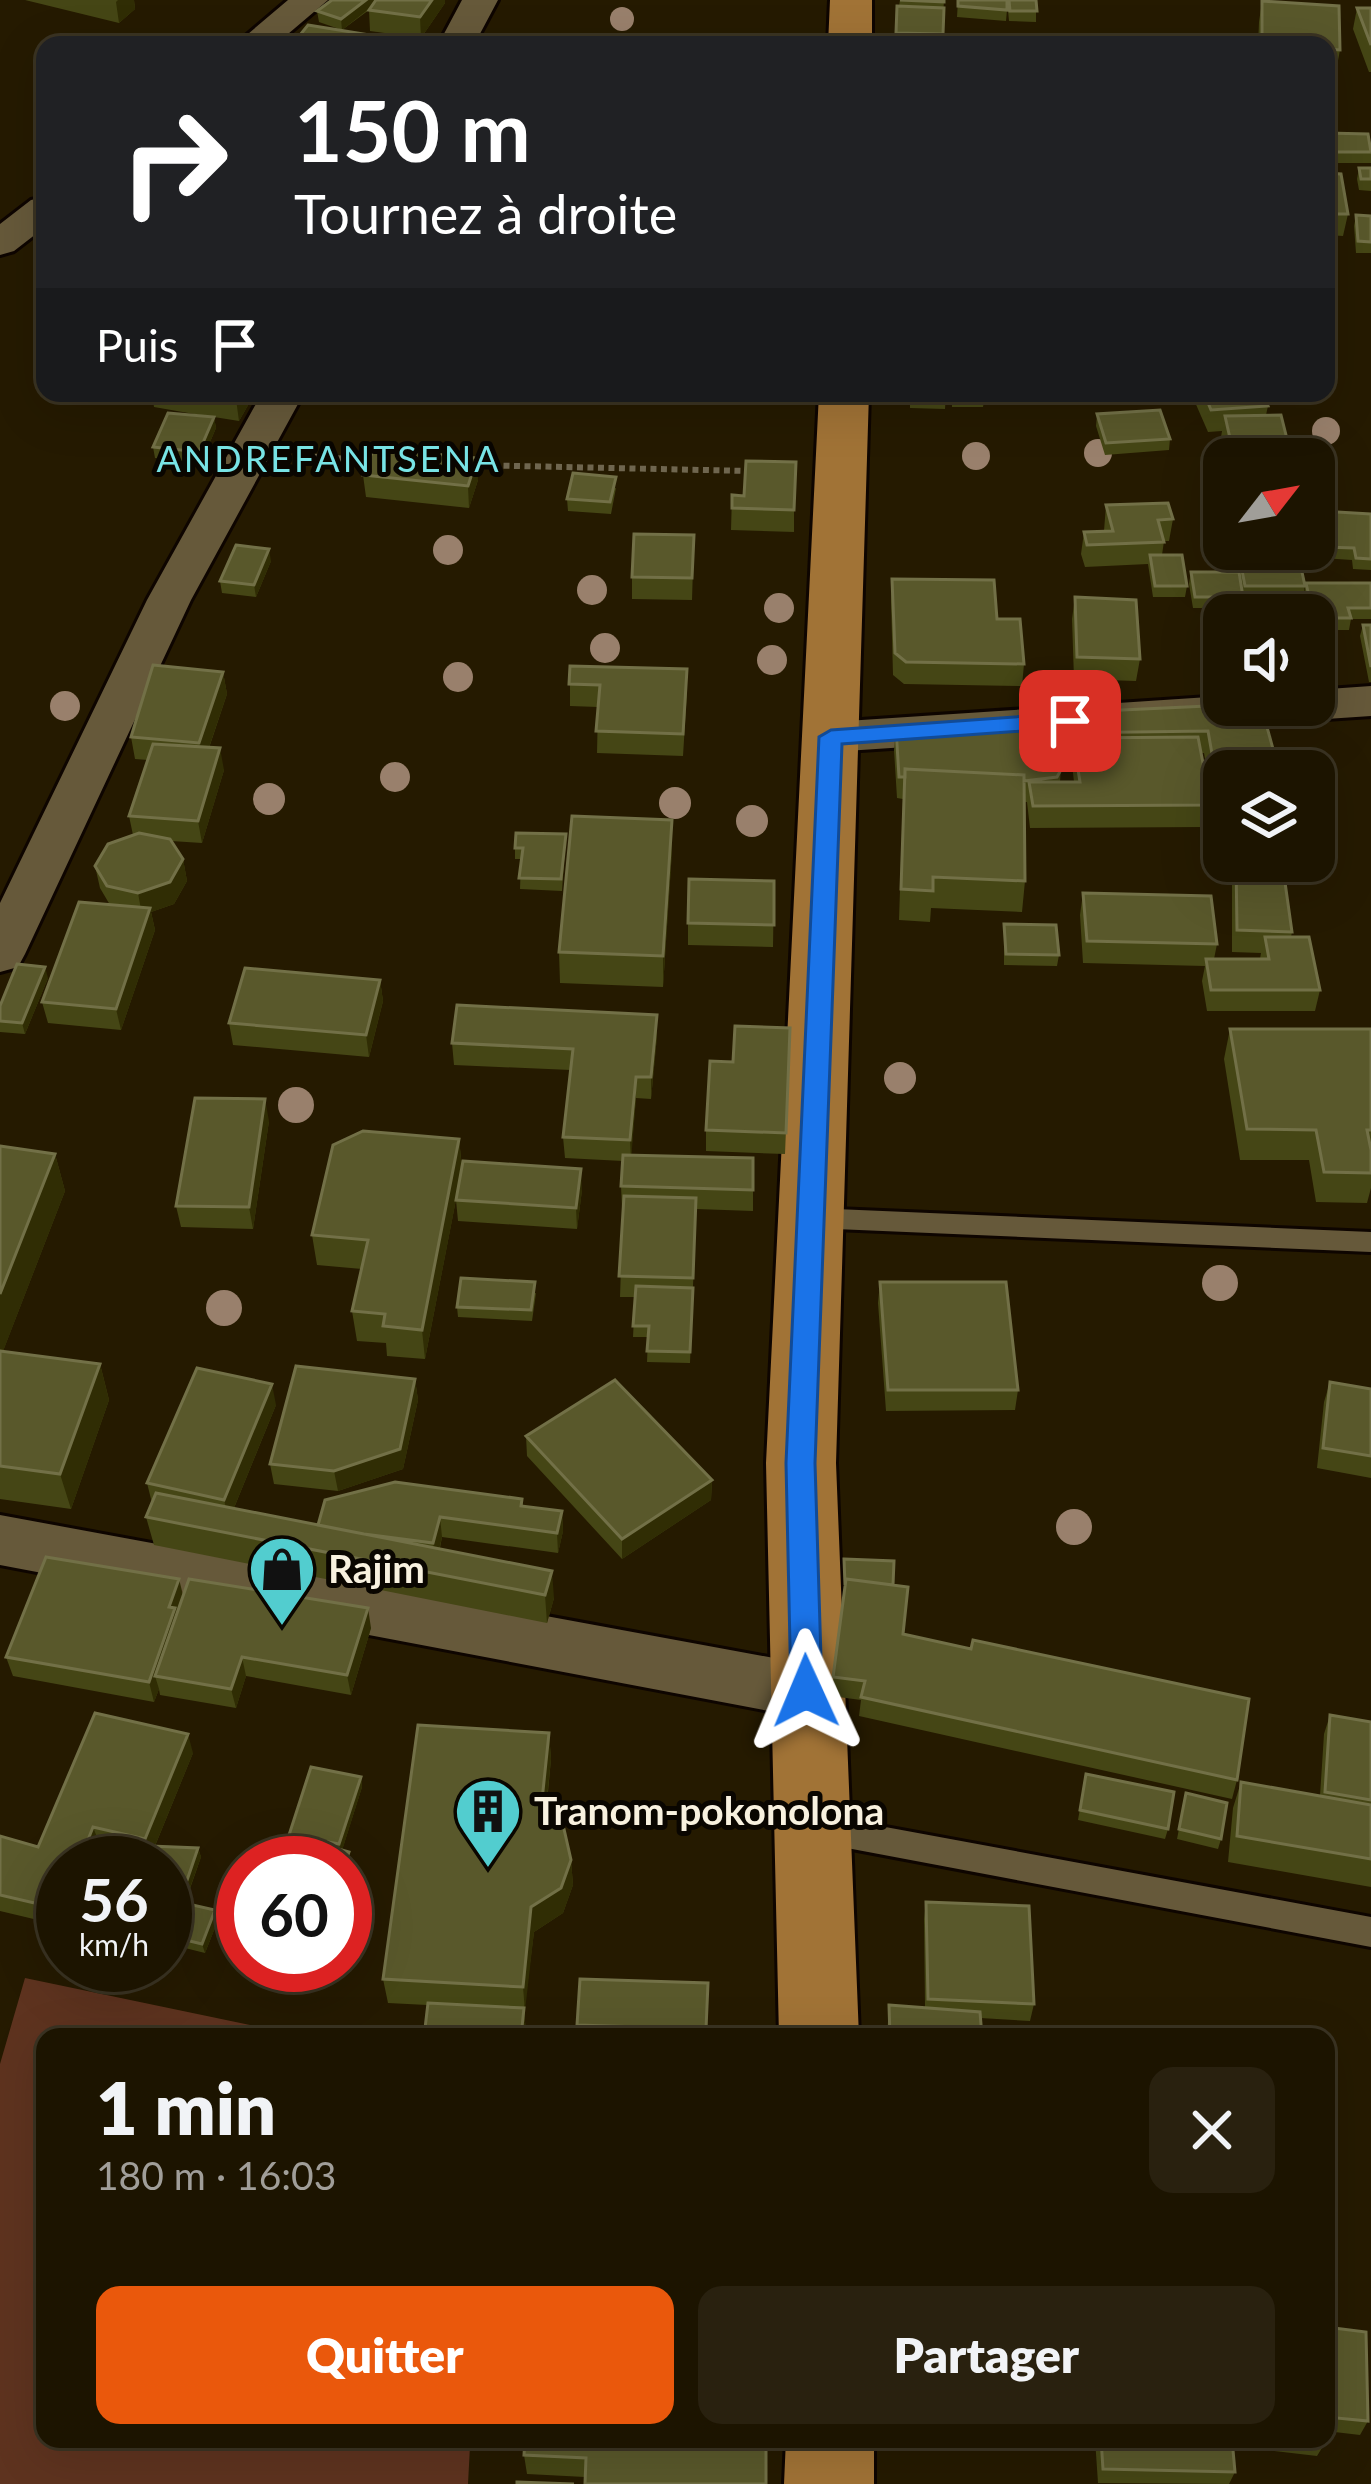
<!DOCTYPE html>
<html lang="fr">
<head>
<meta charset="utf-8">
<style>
  :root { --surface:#1c1400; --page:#29210f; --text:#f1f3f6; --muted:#a09e99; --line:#3a3322; --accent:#ea580c }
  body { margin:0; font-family:Lato,sans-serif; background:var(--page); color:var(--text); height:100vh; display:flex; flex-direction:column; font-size:45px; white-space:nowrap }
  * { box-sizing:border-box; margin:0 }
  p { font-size:39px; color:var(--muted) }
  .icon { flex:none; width:66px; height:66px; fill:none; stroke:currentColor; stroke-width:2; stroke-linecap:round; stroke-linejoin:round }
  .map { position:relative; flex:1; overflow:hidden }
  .sheet { position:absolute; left:36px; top:2028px; width:1299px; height:420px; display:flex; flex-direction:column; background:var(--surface); border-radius:24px; box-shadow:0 12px 48px #0002,0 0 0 3px var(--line) }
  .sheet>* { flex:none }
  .top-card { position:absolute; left:36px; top:36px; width:1299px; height:366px; border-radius:24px; box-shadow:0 12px 48px #0002,0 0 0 3px var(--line); background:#202124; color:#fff; overflow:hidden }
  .needle { width:78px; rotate:59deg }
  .buttons { position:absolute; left:1203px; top:438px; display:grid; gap:24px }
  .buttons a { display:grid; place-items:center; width:132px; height:132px; border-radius:24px; background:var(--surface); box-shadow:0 12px 48px #0002,0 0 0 3px var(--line); font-size:60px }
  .speed { position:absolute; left:36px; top:1836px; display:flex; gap:24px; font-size:60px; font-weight:700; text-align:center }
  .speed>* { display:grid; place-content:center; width:156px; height:156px; border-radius:50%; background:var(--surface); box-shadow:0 12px 48px #0002,0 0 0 3px var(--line); line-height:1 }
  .speed small { font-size:30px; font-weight:400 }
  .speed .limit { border:18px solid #d22; background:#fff; color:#111 }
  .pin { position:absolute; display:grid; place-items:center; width:102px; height:102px; color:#fff; margin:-51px; border-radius:24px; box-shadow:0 6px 18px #0006 }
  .me { position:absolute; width:132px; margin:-66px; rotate:359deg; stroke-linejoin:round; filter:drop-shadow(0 0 9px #0008) }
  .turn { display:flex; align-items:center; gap:42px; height:252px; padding:0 60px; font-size:54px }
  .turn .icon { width:156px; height:156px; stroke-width:2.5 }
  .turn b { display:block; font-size:84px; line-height:102px }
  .then { display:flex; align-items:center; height:114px; padding:0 60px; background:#0003; gap:24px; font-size:45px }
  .round { display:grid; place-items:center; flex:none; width:126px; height:126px; border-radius:24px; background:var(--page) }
  .overview { display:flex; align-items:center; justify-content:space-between; height:204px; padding:0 60px }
  h1 { font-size:72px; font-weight:800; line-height:90px }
  .primary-button { display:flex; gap:24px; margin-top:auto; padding:24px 60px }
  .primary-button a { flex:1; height:138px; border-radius:24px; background:var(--accent); color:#fff; font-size:48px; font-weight:800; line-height:138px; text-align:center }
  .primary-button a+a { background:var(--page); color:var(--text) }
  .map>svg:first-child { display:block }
  .green { fill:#5e331f }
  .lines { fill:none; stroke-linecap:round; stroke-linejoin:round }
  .lane-casing { stroke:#0e0500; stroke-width:6 }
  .street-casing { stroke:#0e0500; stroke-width:6 }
  .primary-casing { stroke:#0e0500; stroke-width:6 }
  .path { stroke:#6f664f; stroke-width:6; stroke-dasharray:6 4.5; stroke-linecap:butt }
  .lane { fill:#66593a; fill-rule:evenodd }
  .street { fill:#66593a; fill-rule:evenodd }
  .primary { fill:#a17336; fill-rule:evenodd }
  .tree { fill:#99806c }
  .wall { fill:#454615; fill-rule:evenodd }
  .shaded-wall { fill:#302d04 }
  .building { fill:#59582b; stroke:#727047; stroke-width:3 }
  .route { fill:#1a73e8; stroke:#114b97; stroke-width:3 }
  .labels { text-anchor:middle; stroke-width:10; stroke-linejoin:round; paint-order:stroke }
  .far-neighbourhood-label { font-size:36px; letter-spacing:3px; fill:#78e4e6; stroke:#0a0600 }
  .poi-label { font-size:39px; font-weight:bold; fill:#f8f1df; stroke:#0a0600; text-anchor:start }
</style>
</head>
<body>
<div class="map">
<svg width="1371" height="2484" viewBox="0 0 1371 2484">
  <rect width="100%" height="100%" fill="#251a00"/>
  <path class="green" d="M25,1978l282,59h-262v402h373l52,7 -2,38h-468v-420z"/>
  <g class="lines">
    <defs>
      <path id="lane" d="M812,1208l559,24v20l-559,-24 -9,-3 -4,-7 4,-7z
        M815,1814l556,103v30l-556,-105 -11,-4 -5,-10 5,-10z"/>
      <path id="street" d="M288,0h40l-53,45h-40z
        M462,0h36l-24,45h-36z
        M45,197v30l-31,24 -14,4v-31l31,-24z
        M262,393h42l-113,207 -166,354 -7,13 -18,5v-69l147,-303z
        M1371,686v30l-540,36 -16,-4 -7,-11 7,-11 16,-4 393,-26v9h90v-15z
        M0,1515l806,149 22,8 8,19 -8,19 -22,8 -806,-153z"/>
      <path id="primary" d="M830,0h42v45h-44z
        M819,393h50l-33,1070 23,574h-80l-13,-574z
        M786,2439h88v45h-90z"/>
    </defs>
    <use href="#lane" class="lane-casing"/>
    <use href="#street" class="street-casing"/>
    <use href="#primary" class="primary-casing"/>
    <path class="path" d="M304,456l75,5
      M472,465l278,6"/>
    <use href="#lane" class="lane"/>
    <use href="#street" class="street"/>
    <use href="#primary" class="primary"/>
  </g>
  <g class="tree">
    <circle cx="622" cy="19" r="12"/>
    <circle cx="1326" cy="431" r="14"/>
    <circle cx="1098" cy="453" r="14"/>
    <circle cx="976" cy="456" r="14"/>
    <circle cx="448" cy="550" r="15"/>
    <circle cx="592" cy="590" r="15"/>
    <circle cx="779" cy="608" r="15"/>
    <circle cx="605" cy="648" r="15"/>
    <circle cx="772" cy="660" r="15"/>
    <circle cx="458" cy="677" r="15"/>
    <circle cx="65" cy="706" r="15"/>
    <circle cx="395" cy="777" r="15"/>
    <circle cx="269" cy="799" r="16"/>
    <circle cx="675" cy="803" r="16"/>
    <circle cx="752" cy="821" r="16"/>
    <circle cx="900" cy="1078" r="16"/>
    <circle cx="296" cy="1105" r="18"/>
    <circle cx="1220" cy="1283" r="18"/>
    <circle cx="224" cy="1308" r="18"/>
    <circle cx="1074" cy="1527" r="18"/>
  </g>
  <path class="wall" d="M25,0h109l1,9 -16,14z
    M332,0h113v3l-24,35 -51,-7 -1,-21 -27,20 -23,-8 -2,-11z
    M900,0h44l-2,37 -47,8 2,-39h2z
    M958,0l49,10 -1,11 -49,-4z
    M1007,0h29v22l-27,-1z
    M1262,1l78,49 -4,21 -10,-1v-25h-68l1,-23z
    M1357,8h14v64h-2l-16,-43z
    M300,35l108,10h-107z
    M1326,133l45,11v19h-45z
    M1359,168h12v23l-12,-1 -2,-11z
    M1326,173l22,41 -5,22 -17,-1z
    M1356,215l15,1v37h-15l-2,-27z
    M152,393h103l-16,28 -25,-4 2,11 -15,35 -46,-5 -2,-11 58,-30 -57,-10z
    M910,393h36l-1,16 -35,-1z
    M952,393h120l-1,10 -87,-2 -1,6h-31z
    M1081,393h89l-1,8 -85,3z
    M1191,393h72l5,13 -2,9 25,40 -1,4h-64l-5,-22 1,-6 -14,1z
    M1097,414l73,25 -1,11 -64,5 -9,-29z
    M363,475l115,5 -9,28 -103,-11z
    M616,488l-5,26 -43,-3 -1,-12z
    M732,495l62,15v22l-63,-2z
    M1106,505l67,14 -4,22h-5l-2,14 25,31 -2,11h-32l-5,-33 -63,3 -4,-13 3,-22 20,-1z
    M1320,511l51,3v56l-18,-1 -1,-9 -30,-2 -4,-35z
    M1224,513v30l-5,-7z
    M694,535l-2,65 -60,-1v-22z
    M1229,549h68l8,37 -4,20 1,9h-68v-7h-41l-4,-24 2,-12h43z
    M271,561l-15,36 -34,-4 -2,-12z
    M892,579l105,40 27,45 -2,22 -118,-2 -11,-9 -2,-74z
    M1306,583h65v36h-20l-2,11h-24l9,39 -3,12h-17v-66h-6l-4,-21z
    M1075,597l65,62 -4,22 -62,-2 -2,-60z
    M1363,625h8v57h-2l-9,-46z
    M570,666l117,25 -4,65 -86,-3 1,-46 -28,-1z
    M223,672l4,22 -18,54 15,22 -22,73 -31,-2 12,18 4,22 -13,23 -23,8 4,18 -34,100 -73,-7 -6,-21 68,-97 -10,-17 -5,-22 38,-31 -4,-19 19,-56 -13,-1 -4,-22z
    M1229,705l-5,66v33h-11l-9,-51h-3l10,52 -4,22 -177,1 -3,-26h-3l1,79 -3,31 -91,-4 -1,14 -31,-2 4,-121 -6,-1 -3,-48 2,-22 159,4 3,-19zM1062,755h9l3,27h-14z
    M672,820v31l-9,136 -103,-4 -1,-31z
    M566,834l-4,57 -42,-2 1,-30h-6v-11z
    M1232,861h50l10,71 -1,5 29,53 -5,21h-108l-5,-30 3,-15 -122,-3 -3,-48 3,-22 134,51 -3,15h46l1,-6 -29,-1z
    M774,881l-1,66 -85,-2v-22z
    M1004,924l55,31 -2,11 -53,-1z
    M48,978l-23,56 -25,-2v-26z
    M380,980l3,21 -14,56 -136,-12 -4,-22z
    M657,1015v21l-6,63 -15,-1 -5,57 122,3v53l-57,-2 -6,154 -43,-1 1,-25h-15l2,-40h-15l3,-89h-1l-1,-22 2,-25 -58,-3 -2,-21 8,-67 -117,-5 -2,-22z
    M790,1028l-5,126 -79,-3v-21l27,-68z
    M1230,1029h141v159l-4,15 -51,-1 -7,-42h-69l-16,-101z
    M269,1121l-16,108 -72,-2 -5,-21z
    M459,1139l3,28 120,23 -5,39 -119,-8 -2,-21 3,-16 -34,175 -38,-3 -1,-13 -29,-2 -5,-30 10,-42 -45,-4 -5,-30z
    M0,1146l55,8 10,37 -62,160 97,13 9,36 -38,109 -71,-10z
    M880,1282l138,108 -3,20 -129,1 -8,-108z
    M536,1293l-4,28 -74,-4 -1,-10z
    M415,1379l3,21 -15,69 -65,22 -64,-7 -4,-20z
    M1330,1382l41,7v89l-54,-10 7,-66z
    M276,1405l-42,103 84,17 204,-26 1,7 39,5 1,20 -5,22 -116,-16 -2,11 114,50 -7,25 -393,-78 -8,-28 6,-14 -5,-20z
    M526,1436l186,44 -1,20 -89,59 -95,-103z
    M844,1559l49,26 10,49 334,146 -5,19 -373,-83 2,-16 -30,-4 13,-102z
    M183,1594l188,34 -20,67 -105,-19 -10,32 -76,-13 -1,-6 -5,13 -141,-26 -7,-19z
    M1330,1715l41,7v165l-143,-25 5,-54 8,-26 79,14 4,-62z
    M549,1733l2,26 -5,55 25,46 2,25 -10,28 -29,19 -10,79 2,21 -99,-27 -39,-2 -5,-24z
    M193,1753l-38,93 43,2 3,9 -16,46 33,17 -13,33 -40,-10v-80l-65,-18 -8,18h-29v63l-63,-15v-75l38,11z
    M1086,1774l82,55 -3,10 -87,-19z
    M361,1777l1,10 -20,63 9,11 -32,-11 -27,-5 -3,-10z
    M1186,1793l35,46 -3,10 -41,-10z
    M926,1902l108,102 -4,17 -50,-3 2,19h-95l2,-32 36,3 -1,-89z
    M708,1983l-1,54h-129l-1,-12z
    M1326,2327l42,94 -8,14 -34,-4z
    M766,2439l-181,38 -58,-3 -3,-19z
    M1095,2439h137l3,33 -6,12 -131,-1z
    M1265,2439h60v4l-8,13 -52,-6z"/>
  <path class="shaded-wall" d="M118,0h16l1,9 -16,14 -3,-21z
    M366,0h14l-38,30 -1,-11z
    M432,0h13v3l-24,35 -1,-21z
    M239,393h16l-16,28 -3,-22z
    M214,417l2,11 -15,35 -2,-11z
    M477,458l1,22 -9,28 -1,-22z
    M269,549l2,12 -15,36 -2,-12z
    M223,672l4,22 -24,71 -4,-22z
    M220,748l4,22 -22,73 -4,-22z
    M672,820v31l-9,136v-31z
    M183,859l4,22 -13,23 -23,8 4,18 -34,100 -5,-21 26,-94 -4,-22z
    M45,967l3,11 -23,56 -3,-11z
    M380,980l3,21 -14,56 -3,-22z
    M657,1015v21l-6,63v-22z
    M636,1077v21l-5,63 -1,-21z
    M265,1099l4,22 -16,108 -4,-22z
    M459,1139l3,30 -37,190 -3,-29z
    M55,1154l10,37 -65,168v-65z
    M581,1169l1,21 -5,39 -1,-21z
    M100,1364l9,36 -38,109 -11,-35z
    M415,1379l3,21 -15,69 -65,22 -4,-20z
    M272,1384l4,21 -47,115 -5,-20z
    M712,1480l-1,20 -89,59v-20z
    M562,1511l1,20 -5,22 -1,-20z
    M440,1517l2,20 -6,26 -3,-20z
    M552,1571l2,27 -7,25 -2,-28z
    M179,1579l5,20 -29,77 4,13 -5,13 -5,-20 20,-75z
    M368,1608l3,20 -20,67 -4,-20z
    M242,1657l4,19 -10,32 -5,-19z
    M549,1733l2,26 -8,77 -2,-26z
    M188,1734l5,19 -43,105 -5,-19z
    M361,1777l1,10 -21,67 -2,-10z
    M93,1827l7,18 -8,18h-13z
    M198,1848l3,9 -18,50 -2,-9z
    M349,1852l2,9 -6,15v-13z
    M571,1860l2,25 -10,28 -29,19 -9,79 -2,-24 8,-80z
    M215,1910l3,10 -13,33 -3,-9z
    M524,2008l2,29h-5z"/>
  <path class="building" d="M332,0h34l-25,19 -24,-8z
    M376,0h56l-12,17 -51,-7z
    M900,0h44v2z
    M958,0h49v10l-49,-4z
    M1009,0h27l1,11h-27z
    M1262,1l77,5 1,44 -14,-1v-4l-64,-1z
    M897,6l47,2 -1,26 -47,-1z
    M1357,8h14v37z
    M308,25l99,16 -3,4h-92l4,-7 -16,-3z
    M896,34l52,3v8h-53z
    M1224,40l25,1v4h-25z
    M1326,133l42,1 3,18h-45z
    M1359,168h12v11h-10z
    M1326,173l15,1 7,40h-22z
    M1356,215l15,1v26l-13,-1z
    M196,393h43l-3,6z
    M911,393h35v4l-35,-1z
    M1204,393h59l5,13 -57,4z
    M1160,410l10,29 -64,4 -9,-29z
    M168,413l46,4 -15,35 -46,-5z
    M1281,415l10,40 -57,1 -9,-40z
    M374,448l103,10 -9,28 -105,-11z
    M746,461l50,1 -2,48 -62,-2v-13l12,1z
    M573,473l43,4 -6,25 -43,-3z
    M1168,503l5,16 -15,1 6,22 -77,3 -3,-13 29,-1 -7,-26z
    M1320,511l51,3v45l-15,-1 -2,-10 -30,-1z
    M634,534l60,1 -2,43 -60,-1z
    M236,545l33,4 -15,36 -34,-4z
    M1238,549h59l8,37h-60z
    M1150,555h32l5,31h-32z
    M1191,572h48l4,25h-48z
    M892,579l102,1 3,39h23l4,45 -118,-2 -11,-9z
    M1306,583h65v25h-23l3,10h-37z
    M1075,597l61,3 4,59 -63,-2z
    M1236,600h63l3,13 -63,1z
    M1314,622h9l11,47h-20z
    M1363,625h8v42z
    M153,665l70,7 -24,71 -68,-6z
    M570,666l117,3 -4,65 -87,-3 4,-46 -31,-1z
    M1229,705h32l18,66h-55v11h-7l-9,-51 -147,2 -3,-20z
    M896,728h154l10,8 2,32 -5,9 -33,4v-6l-119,-6v8h-6z
    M1198,737l13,68 -178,1 -4,-24h51l-7,-44z
    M153,744l67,4 -22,73 -69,-5z
    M905,769l119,6 1,106 -92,-4v14l-32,-2z
    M572,816l100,4 -9,136 -104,-4z
    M139,833l31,6 13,20 -13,23 -32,11 -31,-7 -12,-20 13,-22z
    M516,833l50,1 -5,45 -42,-1 4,-30h-8z
    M1236,861h46l10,71 -55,-2z
    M689,879l85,2v44l-86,-2z
    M1083,893l128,3 6,48 -130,-3z
    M79,902l71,6 -34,101 -74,-7z
    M1004,924l52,1 3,30 -53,-1z
    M1265,937h44l11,53h-109l-5,-31h63z
    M17,964l28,3 -23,56 -22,-2v-15z
    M245,968l135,12 -14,55 -137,-12z
    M457,1005l200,10 -6,62h-15l-6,63 -67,-3 10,-88 -121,-6z
    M735,1026l55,2 -4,105 -80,-3 4,-69 23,1z
    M1230,1029h141v101h-4l4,20v23l-47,-1 -8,-42 -69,-1z
    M195,1098l70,1 -16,108 -73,-1z
    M363,1131l96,8 -37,191 -39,-4 2,-12 -33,-3 16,-71 -56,-5 21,-90z
    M0,1146l55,8 -55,140z
    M623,1155l130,3v32l-132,-4z
    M463,1161l118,8 -5,39 -120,-8z
    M624,1196l72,2 -3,80 -74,-2z
    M461,1278l74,4 -4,28 -74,-3z
    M880,1282h126l12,108h-130z
    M636,1286l57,2 -3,64 -43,-1 2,-25h-16z
    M0,1351l100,13 -40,110 -60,-8z
    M296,1366l119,13 -15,70 -66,22 -64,-7z
    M197,1368l75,16 -48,116 -77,-17z
    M615,1380l97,100 -90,59 -96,-103z
    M1330,1382l41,7v67l-48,-8z
    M395,1482l127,17 -1,7 41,5 -5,22 -117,-16 -7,26 -69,-9 -46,-9 7,-25z
    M156,1493l396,78 -7,24 -399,-78z
    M46,1557l133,22 -10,28 6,1 -26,74 -143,-25z
    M844,1559l50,2 -1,24 -47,-6 -1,6z
    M189,1579l179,29 -21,67 -105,-18 -11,32 -76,-13z
    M846,1579l62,8 -5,47 68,15 2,-9 276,59 -12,81 -376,-83 4,-16 -32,-4z
    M95,1713l93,21 -43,105 -52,-12 -14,36h-16v38l-3,8 -60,-14v-59l38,11z
    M1330,1715l41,7v78l-46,-8z
    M418,1725l131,8 -8,77 23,19 7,31 -10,28 -30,19 -8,80 -140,-8z
    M311,1767l50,10 -22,67 -50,-9z
    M1086,1774l88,18 -6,37 -88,-19z
    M1241,1782l130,23v54l-134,-23z
    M1186,1793l41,10 -6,36 -42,-10z
    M321,1844l28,8 -4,11h-32z
    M150,1846l48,2 -17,50 -16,-4v-31h-29l4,-11 7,1z
    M166,1899l49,11 -13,34 -37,-9z
    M926,1902l103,4 5,98 -106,-5z
    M580,1979l128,4 -2,46 -129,-4z
    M428,2003l96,5 -3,29h-97z
    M889,2005l91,7 2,25h-92z
    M1326,2327l40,5 2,89 -42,-4z
    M525,2439h241v45h-181l1,-26 -62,-3z
    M1101,2439h131l3,33 -132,-3z
    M1296,2439h29v4z
    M517,2482l57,2h-57z"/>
  <path class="route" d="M1070,713l11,8 -3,6 -236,17 -27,719 7,228 -16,14 -15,-14 -5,-228 33,-726 12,-7z"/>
  <defs>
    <symbol id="shop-pin" viewBox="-11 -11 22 30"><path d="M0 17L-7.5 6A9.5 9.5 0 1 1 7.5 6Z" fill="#52cdcf" stroke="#0a0600"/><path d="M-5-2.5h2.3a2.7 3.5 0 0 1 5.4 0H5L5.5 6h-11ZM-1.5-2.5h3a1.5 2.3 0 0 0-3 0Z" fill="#111"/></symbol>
    <symbol id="building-pin" viewBox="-11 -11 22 30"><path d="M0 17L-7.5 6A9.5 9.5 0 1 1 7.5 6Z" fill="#52cdcf" stroke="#0a0600"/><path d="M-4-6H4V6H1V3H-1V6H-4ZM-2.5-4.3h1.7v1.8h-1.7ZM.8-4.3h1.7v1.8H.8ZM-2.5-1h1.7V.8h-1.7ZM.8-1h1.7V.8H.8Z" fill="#111"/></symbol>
  </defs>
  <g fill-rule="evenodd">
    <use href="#shop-pin" x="244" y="1531" width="76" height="104"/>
    <use href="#building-pin" x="450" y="1773" width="76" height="104"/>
  </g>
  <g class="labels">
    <g class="far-neighbourhood-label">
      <text x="329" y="472">ANDREFANTSENA</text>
    </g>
    <g class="poi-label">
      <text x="328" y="1583">Rajim</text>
      <text x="534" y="1825">Tranom-pokonolona</text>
    </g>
  </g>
</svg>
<div class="buttons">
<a><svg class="needle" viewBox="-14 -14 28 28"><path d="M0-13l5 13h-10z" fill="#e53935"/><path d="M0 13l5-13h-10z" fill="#a09e99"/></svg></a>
<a><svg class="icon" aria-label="sound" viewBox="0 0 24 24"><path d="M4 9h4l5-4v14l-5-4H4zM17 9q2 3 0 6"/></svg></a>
<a><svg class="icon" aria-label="layers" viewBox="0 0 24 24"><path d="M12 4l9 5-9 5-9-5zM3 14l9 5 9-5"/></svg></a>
</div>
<div class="speed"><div>56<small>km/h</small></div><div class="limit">60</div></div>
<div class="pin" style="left:1070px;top:721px;background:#d93025"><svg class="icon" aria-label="arrive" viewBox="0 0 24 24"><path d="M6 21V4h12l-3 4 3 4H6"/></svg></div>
<svg class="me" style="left:806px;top:1691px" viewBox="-20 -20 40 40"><path d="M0-17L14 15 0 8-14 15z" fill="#1a73e8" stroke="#fff" stroke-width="4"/></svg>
<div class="top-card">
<div class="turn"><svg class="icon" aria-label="right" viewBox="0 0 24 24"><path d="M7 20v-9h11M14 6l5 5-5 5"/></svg><div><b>150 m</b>Tournez à droite</div></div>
<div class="then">Puis<svg class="icon" aria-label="arrive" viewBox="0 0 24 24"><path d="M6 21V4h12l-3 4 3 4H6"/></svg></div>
</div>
<section class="sheet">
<div class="overview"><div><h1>1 min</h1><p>180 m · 16:03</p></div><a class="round"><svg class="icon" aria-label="close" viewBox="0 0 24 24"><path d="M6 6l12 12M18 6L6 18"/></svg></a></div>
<div class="primary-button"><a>Quitter</a><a>Partager</a></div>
</section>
</div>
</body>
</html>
